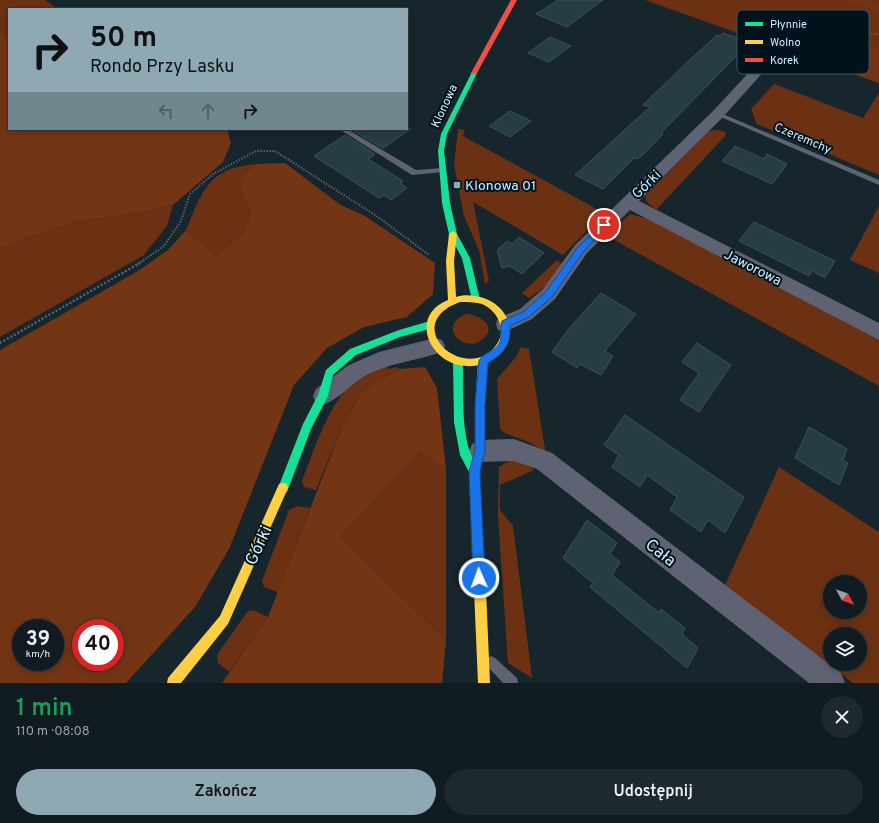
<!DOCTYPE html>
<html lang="pl">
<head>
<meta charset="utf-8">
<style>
  :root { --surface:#101c21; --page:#1e292e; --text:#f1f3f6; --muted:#9ca1a5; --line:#303a3f; --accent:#8ea9b4 }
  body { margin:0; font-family:Overpass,sans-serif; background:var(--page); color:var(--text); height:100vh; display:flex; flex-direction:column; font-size:15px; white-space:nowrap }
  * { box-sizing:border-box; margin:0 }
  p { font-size:13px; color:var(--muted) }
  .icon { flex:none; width:22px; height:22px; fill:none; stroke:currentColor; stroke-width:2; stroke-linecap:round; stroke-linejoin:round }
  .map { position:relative; height:683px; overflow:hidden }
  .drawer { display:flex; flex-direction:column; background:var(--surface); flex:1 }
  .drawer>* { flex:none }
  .hud { position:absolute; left:8px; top:8px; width:400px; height:122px; border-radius:0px; box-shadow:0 2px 10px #0003,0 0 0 1px var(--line); background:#8ea9b4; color:#111; overflow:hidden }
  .needle { width:26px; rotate:130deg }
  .buttons { position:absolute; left:823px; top:575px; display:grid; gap:8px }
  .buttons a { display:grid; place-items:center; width:44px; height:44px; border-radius:50%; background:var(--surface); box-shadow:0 2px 10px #0003,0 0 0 1px var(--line); font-size:20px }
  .speed { position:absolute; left:12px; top:619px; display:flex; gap:8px; font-size:20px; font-weight:700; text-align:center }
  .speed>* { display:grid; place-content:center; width:52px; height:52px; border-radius:50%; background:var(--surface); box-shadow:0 2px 10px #0003,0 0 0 1px var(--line); line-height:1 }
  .speed small { font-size:10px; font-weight:400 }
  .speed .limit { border:6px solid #d22; background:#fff; color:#111 }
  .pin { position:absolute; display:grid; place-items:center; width:34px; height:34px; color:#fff; margin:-17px; border:2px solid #fff; border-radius:50%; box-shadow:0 1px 4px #0007 }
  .me { position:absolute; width:44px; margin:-22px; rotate:358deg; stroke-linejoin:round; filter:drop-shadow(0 0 3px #0008) }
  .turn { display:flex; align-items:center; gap:14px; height:84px; padding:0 16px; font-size:18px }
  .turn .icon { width:52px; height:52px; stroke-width:2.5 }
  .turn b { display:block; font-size:28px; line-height:34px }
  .lanes { display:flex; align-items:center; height:38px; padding:0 16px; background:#0003; justify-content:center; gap:20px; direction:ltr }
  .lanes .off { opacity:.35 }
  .round { display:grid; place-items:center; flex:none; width:42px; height:42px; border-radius:21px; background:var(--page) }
  .overview { display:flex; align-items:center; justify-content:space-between; height:68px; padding:0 16px }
  h1 { font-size:24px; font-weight:600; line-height:30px; color:#1e9e55 }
  .action { display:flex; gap:8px; margin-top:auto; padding:8px 16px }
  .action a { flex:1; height:46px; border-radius:24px; background:var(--accent); color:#111; font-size:16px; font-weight:600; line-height:46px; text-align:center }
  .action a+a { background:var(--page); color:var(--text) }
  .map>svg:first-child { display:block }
  .green { fill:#6c3112; fill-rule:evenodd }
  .forest { fill:#743514; fill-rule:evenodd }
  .building { fill:#263d45; stroke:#38525b }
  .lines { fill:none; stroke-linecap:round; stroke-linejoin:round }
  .path-far2 { stroke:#5c626d; stroke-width:1.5; stroke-dasharray:1.5 1.5; stroke-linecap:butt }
  .path-far1 { stroke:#5c626d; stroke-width:2; stroke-dasharray:1.5 1.5; stroke-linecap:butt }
  .path { stroke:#5c626d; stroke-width:2.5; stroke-dasharray:2 2; stroke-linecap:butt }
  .lane { fill:#5f6273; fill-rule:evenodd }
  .street { fill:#5f6273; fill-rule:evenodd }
  .fast { fill:#16e098; fill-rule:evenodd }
  .slow { fill:#ffcf43; fill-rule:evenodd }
  .jam { fill:#f24e42; fill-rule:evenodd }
  .route { fill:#1a73e8; stroke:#114b97 }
  .poi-dot { fill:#8ea9b4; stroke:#00131c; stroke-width:1.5 }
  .labels { text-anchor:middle; stroke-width:4; stroke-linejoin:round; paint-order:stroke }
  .far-street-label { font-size:12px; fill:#cff0fd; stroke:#00131c }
  .street-label { font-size:14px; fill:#cff0fd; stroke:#00131c }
  .poi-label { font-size:14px; fill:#cff0fd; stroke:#00131c; text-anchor:start }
  .near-street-label { font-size:17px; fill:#cff0fd; stroke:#00131c }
  .key { fill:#00131c; stroke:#3e5560; stroke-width:1 }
  .key-label { font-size:11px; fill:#cff0fd }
</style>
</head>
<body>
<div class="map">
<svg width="879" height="683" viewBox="0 0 879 683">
  <rect width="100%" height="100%" fill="#16262c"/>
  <path class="green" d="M0,0h45l13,9h-49v30l-9,-7z
    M645,0h234v47l-28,-9h-27l-22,18z
    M774,84l89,34 16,-25v82l-122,-51 -6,-15z
    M458,129l7,1 -2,6 141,77 -41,42 -90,-53 16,79 -4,3 -6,-34 -15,-34 -10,-51z
    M718,130l7,2 1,3 -70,75 -9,-8 -2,-6 64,-65z
    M257,164l-13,10 -2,19 9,22 -7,17 -28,24 -30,-26c17,-40 22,-62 71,-66z
    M173,205l-6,21 -23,29 -144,82v-89l75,-26 61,-9z
    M879,206v67l-29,-13z
    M630,214l18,5 231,121v46l-272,-150z
    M557,260l5,4 -14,21 -19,13 -7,-5z
    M466,314c11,0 32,11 18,24 -18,18 -49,-11 -18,-24z
    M521,347l8,2 16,100 -2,2 -12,-8 -26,-10 -5,-4 -3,-50 19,-22z
    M386,363l2,6 9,-2 2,2 -38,23 -19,35 -26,63 -12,-3 -2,-6c13,-33 29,-86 59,-105 8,-5 17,-9 25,-13z
    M422,450l24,19v171l-106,-103z
    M517,460l8,2 9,8 -34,15v25l13,16 19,152 -24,-15 -10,-146 1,-50 8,-5z
    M779,467l100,65v151h-26l-128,-98zM830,582h30v30h-30zM830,634h30v30h-30z
    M297,506l13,2 -32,84 -14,-5 -2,-6 27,-71z
    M253,610l15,7 -39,55 -11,-9 -1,-8 30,-43z"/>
  <path class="forest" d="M843,0h24l12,4v7z
    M0,32l9,7v90h218l4,14 -8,19 -50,43 -37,8 -61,9 -75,26z
    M824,38h27l28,9v36l-77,-27z
    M285,163l54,41 26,12 70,47 -2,31 -26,23 -43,10 -37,21 -33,37 -65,164 -34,58 -69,76h-126v-333l138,-79 30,-21 18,-20 30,26 28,-24 7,-17 -9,-22 -2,-12 4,-7 13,-10zM21,628h34v34h-34zM81,628h34v34h-34z
    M425,367l12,21 9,81 -25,-18 -81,86 106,103 -4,43h-220l46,-66 74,-190 19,-35 38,-23z"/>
  <path class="building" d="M558,0h45l-36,27 -31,-13z
    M723,33l23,8 -8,8 4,1 -81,83 2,1 -19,20 -7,5 -3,-1 -31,31 -28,-14 75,-68 -7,-2 39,-38 35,-32 4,1z
    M550,37l21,9 -22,16 -21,-9z
    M510,111l21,10 -21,16 -21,-11z
    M354,129h57l-28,19 -31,-18z
    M345,135l30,19 -7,5 35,22 -3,2 7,5 -16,12 -7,-5 -5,3 -65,-42z
    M735,146l29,13 3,-5 20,10 -15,20 -50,-23z
    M754,222l81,39 -10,17 -13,-7 -3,5 -70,-35z
    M519,237l25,16 -22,21 -12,-8 -8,2 -5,-18 10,-9 5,3z
    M601,293l35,21 -31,37 8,5 -12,19 -21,-11 -3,4 -25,-16 15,-21z
    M697,343l34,22 -32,47 -19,-12 19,-27 -17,-11z
    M625,415l119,82 -19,36 -17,-13 -7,12 -31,-22 7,-13 -30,-22 -7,12 -28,-20 7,-12 -15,-10z
    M809,427l38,22 -4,11 5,3 -9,22 -44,-27z
    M587,520l30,23 -7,11 10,8 -8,13 47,38 2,-4 24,19 -3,6 16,14 -11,20 -97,-81 3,-4 -30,-25z"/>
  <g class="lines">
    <path class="path-far2" d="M781,45l5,-6 65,-6 28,1"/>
    <path class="path-far1" d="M138,264l26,-18 17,-25 9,-27 23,-20 43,-23h19l103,66 51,38"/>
    <path class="path" d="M0,343l140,-80"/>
    <path class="lane" d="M718,112l161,68v5l-163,-70 -1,-1z
      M341,129h6l69,41 27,-2 4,2 -4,2 -31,3 -70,-44z
      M491,656l4,2 22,20 1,5h-15l-16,-17 -2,-4 2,-4z"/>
    <path class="street" d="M770,53l4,1 2,3 -2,3 -51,57 -84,84 240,122v17l-249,-130 -43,43 -32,46 -23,20 -27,13 -7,-2 -2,-6 2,-6 22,-9 23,-20 32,-44 138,-134 53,-57z
      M435,338l7,2 3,6 -3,6c-26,9 -55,11 -79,25 -14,9 -24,22 -40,28l-7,-2 -3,-7 3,-7 33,-24 30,-13z
      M514,439l38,14 289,220 4,10h-36l-272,-214 -23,-8 -34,1 -8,-4 -3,-7 3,-7 8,-4z"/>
    <path class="fast" d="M472,72l5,1 -30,61 -3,17 6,52 7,31 13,24 10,42 -4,3 -4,-3 -10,-42 -13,-24 -7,-31 -4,-52 3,-17z
      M430,321l3,1 1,3 -1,3 -33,9 -44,18 -23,20 -5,21 -17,33 -24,63 -4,1 -4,-1 -1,-4 25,-64 15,-29 8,-25 24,-21 49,-19z
      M483,357l3,1 2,3 -3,44v46l-6,20 6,96 -2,4 -4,2 -4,-2 -2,-4 -4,-95 -9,-17 -6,-33 -1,-60 2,-3 3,-1 3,1 2,3c0,25 -2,76 10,96l2,-7v-46l3,-44 2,-3z"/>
    <path class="slow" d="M453,231l4,3 -3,27 2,36c6,-2 12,-2 18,-1 39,4 51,52 12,67 -49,18 -84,-45 -38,-63l-2,-39 3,-27zM460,302c7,0 15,0 22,2 15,6 25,25 15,40 -30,43 -100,-19 -37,-42z
      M283,483l4,1 1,4 -60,136 -47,59h-14l1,-5 52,-62 59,-132z
      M479,561l4,2 2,4 5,116h-12l-5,-116 2,-4z"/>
    <path class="jam" d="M511,0h6l-40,73 -5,1 -1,-1z"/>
  </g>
  <path class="route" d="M604,222l4,3 -1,2 -23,24 -32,46 -23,20 -19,9c1,18 -7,28 -22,37l-3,42v46l-5,20 5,107 -2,4 -4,2 -4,-2 -2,-4 -4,-107 6,-20v-46l4,-44c3,-8 15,-9 20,-17 4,-7 0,-15 3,-23l21,-9 23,-20 32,-45z"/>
  <rect class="poi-dot" x="453" y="181" width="8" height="8" rx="2"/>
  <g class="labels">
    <g class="far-street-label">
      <text transform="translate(444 106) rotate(-65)" y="4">Klonowa</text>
      <text transform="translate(803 138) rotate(23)" y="4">Czeremchy</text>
    </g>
    <g class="street-label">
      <text transform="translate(646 184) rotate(-44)" y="5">Górki</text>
      <text transform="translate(753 267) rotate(27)" y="5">Jaworowa</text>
    </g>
    <g class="poi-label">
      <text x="465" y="190">Klonowa 01</text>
    </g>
    <g class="near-street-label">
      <text transform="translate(258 545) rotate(-65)" y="6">Górki</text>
      <text transform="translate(661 552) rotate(38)" y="6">Cała</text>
    </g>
  </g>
  <rect x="737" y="10" width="132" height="64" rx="6" class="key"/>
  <rect x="745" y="22" width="18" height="4" fill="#16e098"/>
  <rect x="745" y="40" width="18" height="4" fill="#ffcf43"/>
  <rect x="745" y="58" width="18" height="4" fill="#f24e42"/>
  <g class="key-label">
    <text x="770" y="28">Płynnie</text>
    <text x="770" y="46">Wolno</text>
    <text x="770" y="64">Korek</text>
  </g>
</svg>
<div class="buttons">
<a><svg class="needle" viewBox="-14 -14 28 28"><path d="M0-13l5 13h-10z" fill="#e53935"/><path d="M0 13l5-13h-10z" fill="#9ca1a5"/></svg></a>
<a><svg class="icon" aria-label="layers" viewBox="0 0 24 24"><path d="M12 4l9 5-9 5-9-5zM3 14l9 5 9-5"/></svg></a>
</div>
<div class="speed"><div>39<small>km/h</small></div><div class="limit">40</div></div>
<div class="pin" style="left:604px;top:225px;background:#d93025"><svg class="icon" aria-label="arrive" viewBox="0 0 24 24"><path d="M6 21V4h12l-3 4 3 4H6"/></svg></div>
<svg class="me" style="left:479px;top:578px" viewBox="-20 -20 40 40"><circle r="17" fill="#1a73e8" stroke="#fff" stroke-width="3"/><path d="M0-11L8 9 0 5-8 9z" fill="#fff"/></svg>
<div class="hud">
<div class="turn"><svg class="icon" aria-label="right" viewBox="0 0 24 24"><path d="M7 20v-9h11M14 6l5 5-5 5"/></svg><div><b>50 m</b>Rondo Przy Lasku</div></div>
<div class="lanes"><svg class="icon off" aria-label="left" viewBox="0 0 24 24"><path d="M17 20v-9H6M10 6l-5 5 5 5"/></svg><svg class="icon off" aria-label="ahead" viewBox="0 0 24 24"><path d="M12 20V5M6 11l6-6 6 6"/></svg><svg class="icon" aria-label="right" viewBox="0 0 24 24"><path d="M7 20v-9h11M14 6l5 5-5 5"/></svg></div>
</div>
</div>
<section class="drawer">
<div class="overview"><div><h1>1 min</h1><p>110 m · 08:08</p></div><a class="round"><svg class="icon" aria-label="close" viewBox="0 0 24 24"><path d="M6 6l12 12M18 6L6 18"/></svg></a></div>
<div class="action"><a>Zakończ</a><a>Udostępnij</a></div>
</section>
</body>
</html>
